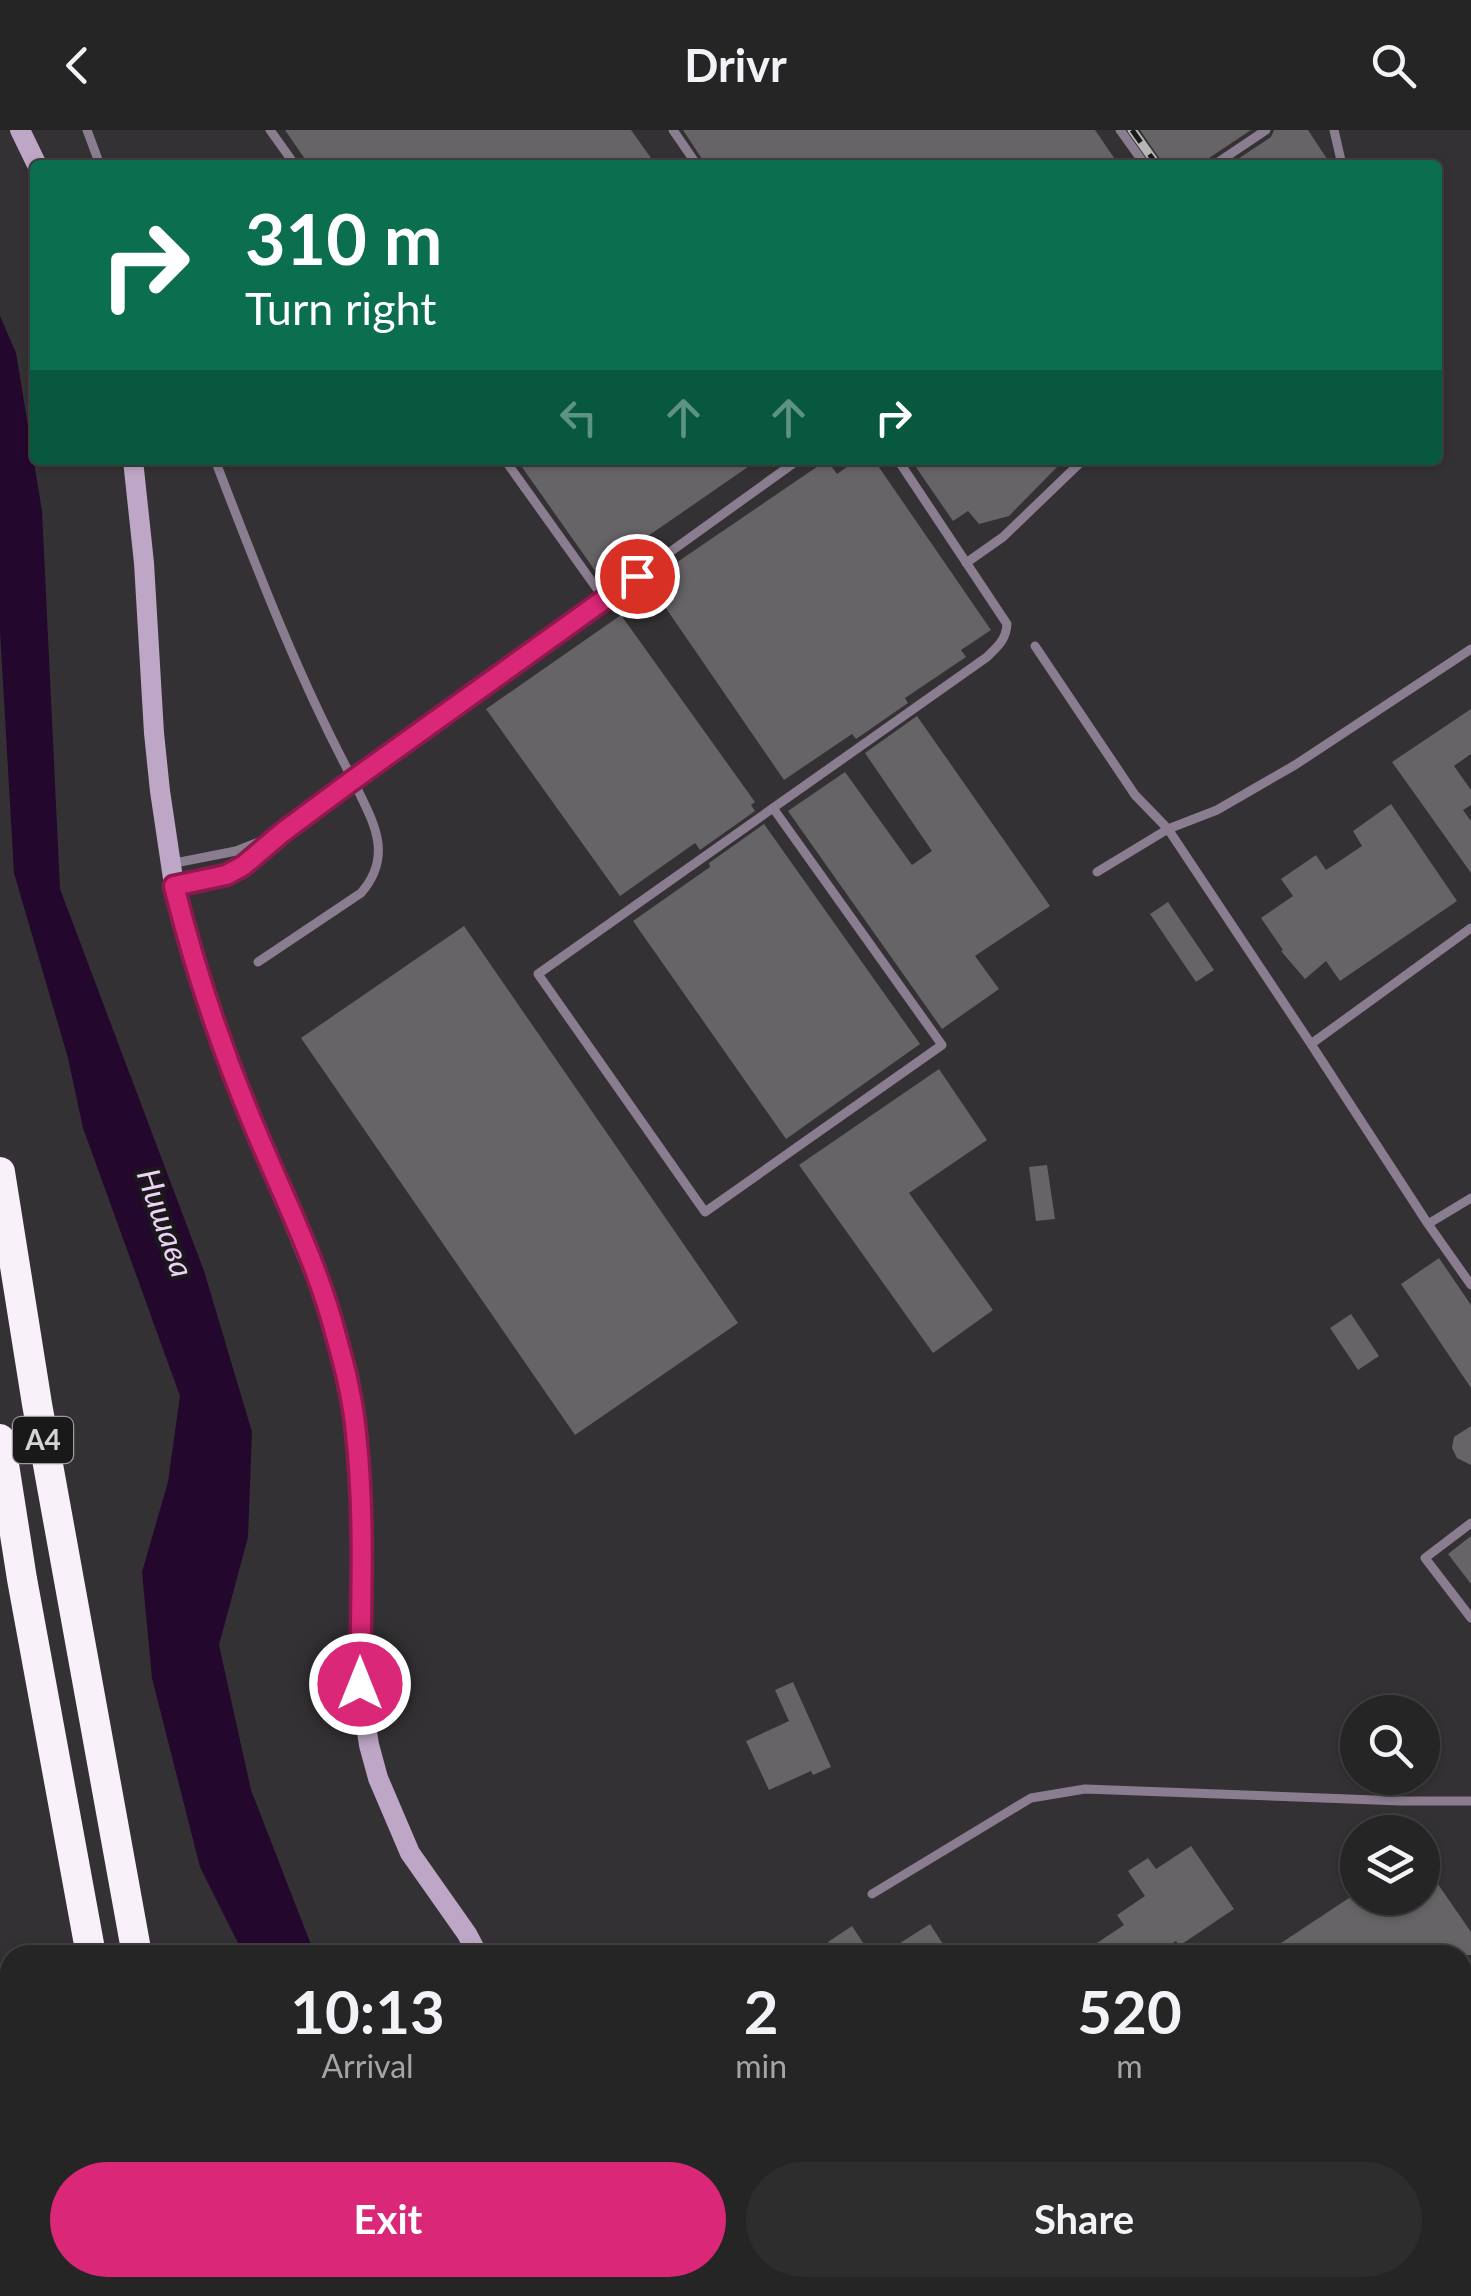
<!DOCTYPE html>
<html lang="en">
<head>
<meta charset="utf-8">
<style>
  :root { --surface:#262526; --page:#2e2d2e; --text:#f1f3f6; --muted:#a4a5a7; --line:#424243; --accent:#db2777 }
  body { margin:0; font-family:Lato,sans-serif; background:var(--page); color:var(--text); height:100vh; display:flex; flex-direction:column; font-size:38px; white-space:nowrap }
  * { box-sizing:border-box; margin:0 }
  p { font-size:32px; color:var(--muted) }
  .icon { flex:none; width:55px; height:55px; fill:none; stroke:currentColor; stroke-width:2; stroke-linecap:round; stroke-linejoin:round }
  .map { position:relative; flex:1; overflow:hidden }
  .drawer { position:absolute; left:0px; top:1815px; width:1472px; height:352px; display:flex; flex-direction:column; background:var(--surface); border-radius:30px 30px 0 0; box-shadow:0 2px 8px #0004,0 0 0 2px var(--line) }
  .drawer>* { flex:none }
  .banner { position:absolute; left:30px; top:30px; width:1412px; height:305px; border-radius:10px; box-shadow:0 2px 8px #0004,0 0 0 2px var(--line); background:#0b6e4f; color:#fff; overflow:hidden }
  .controls { position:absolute; left:1340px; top:1565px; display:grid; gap:20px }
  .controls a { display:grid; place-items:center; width:100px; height:100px; border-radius:50%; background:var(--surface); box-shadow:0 2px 8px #0004,0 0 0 2px var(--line); font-size:50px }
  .pin { position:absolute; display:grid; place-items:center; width:85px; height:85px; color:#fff; margin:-42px; border:5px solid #fff; border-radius:50%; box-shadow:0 2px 10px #0007 }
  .me { position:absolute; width:110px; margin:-55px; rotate:0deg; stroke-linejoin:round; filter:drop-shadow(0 0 8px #0008) }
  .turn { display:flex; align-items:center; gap:35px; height:210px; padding:0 50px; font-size:45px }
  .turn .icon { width:130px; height:130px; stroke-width:2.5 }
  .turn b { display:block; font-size:70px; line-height:85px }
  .lanes { display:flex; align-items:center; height:95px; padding:0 50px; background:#0003; justify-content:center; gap:50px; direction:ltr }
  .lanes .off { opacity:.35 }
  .eta { display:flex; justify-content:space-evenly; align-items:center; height:170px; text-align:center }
  .eta b { font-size:60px; font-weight:700; line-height:70px }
  .button { display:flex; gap:20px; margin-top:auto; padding:20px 50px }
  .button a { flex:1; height:115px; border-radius:60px; background:var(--accent); color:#fff; font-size:40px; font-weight:700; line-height:115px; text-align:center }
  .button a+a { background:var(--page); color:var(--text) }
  header { display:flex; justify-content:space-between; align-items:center; height:130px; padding:0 50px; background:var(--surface); font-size:45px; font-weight:700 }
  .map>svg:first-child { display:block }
  .green { fill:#513f57 }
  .water { fill:#24072c }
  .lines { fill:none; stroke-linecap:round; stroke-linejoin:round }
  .river { stroke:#24072c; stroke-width:32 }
  .building { fill:#666466 }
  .service { stroke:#8b7d90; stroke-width:9 }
  .minor { stroke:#8b7d90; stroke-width:18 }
  .secondary { stroke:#bea7c6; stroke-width:20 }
  .motorway { stroke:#f8f1fa; stroke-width:30 }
  .rail-casing { stroke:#b7b6b7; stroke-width:9 }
  .rail { stroke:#1a191a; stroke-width:5; stroke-dasharray:15; stroke-linecap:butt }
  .route-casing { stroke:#8e194d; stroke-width:25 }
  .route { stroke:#db2777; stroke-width:18 }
  .labels { text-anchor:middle; stroke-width:8; stroke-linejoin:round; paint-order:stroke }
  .shield { fill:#1a191a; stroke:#9d9c9d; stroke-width:2.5 }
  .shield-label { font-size:28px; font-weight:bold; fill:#d5d4d5 }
  .water-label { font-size:32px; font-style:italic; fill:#eed0f8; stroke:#1a191a }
</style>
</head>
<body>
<header><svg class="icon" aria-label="back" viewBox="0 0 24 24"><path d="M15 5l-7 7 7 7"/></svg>Drivr<svg class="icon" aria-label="search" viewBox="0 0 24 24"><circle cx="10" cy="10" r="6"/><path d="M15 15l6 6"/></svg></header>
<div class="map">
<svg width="1471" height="2166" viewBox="0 0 1471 2166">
  <rect width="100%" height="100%" fill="#333133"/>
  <path class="green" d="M1463,2153l8,4v9h-571l-8,-8h570z"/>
  <path class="water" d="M0,186l16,37 26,158 18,378 144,382 48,161 -4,105 -29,108 32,145 64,165h-71l-44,-88 -48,-189 -10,-106 26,-90 12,-86 -97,-268 -15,-70 -54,-185 -14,-242z
    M868,2158h298l24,8h-277z"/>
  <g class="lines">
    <path class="river" d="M821,2158l10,8"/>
  </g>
  <path class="building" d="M285,0h346l25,35h-347z
    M683,0h412l24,35h-413z
    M1140,0h111l-42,28 -3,7h-42z
    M1274,0h34l23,35h-102l42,-28z
    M517,330h241l-162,112z
    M827,330l10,14 20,-14h17l117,170 -30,20 5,7 -61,41 3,5 -52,36 -4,-5 -68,46 -136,-198z
    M911,330h153l-55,56 -30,8 -11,-13 -15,10z
    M621,485l134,187 -4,3 4,6 -55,39 -5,-7 -75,53 -134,-187z
    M1471,579v45l-17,12 17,24v15l-8,5 8,11v52l-79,-111z
    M917,586l133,190 -75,50 24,33 -57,40 -154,-218 57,-39 67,93 20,-14 -67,-98z
    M1391,674l66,97 -117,80 -14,-20 -21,18 -24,-28 2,-1 -22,-32 32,-22 -12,-17 35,-24 10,15 36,-24 -9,-15z
    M764,694l156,220 -134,95 -153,-218 77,-54 -1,-4z
    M1168,772l46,68 -18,12 -46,-68z
    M464,796l274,397 -163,112 -274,-397z
    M939,939l48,71 -78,53 84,117 -60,43 -134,-188z
    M1047,1035l8,54 -19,2 -7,-54z
    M1439,1128l32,47v83l-70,-104z
    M1351,1184l28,42 -21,14 -28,-42z
    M1471,1296v39l-14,-7 -5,-10 2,-11z
    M1471,1406v48l-23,-30z
    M793,1552l38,85 -18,8 -2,-4 -42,19 -23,-49 43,-20 -14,-31z
    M1191,1716l43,63 -55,37 -3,-5 -21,14h-76l45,-30 -7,-10 28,-19 -17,-25 20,-13 8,11z
    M1422,1731l49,71v23h-208l86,-57h73z
    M930,1794l20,31h-69z
    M852,1796l19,29h-35l-8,-13z"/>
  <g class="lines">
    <path class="service" d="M87,0l13,35
      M270,0l25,35
      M673,0l24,35
      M1120,0l25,35
      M1334,0l8,35
      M1214,35l52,-35
      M505,330l100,140
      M966,433l37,-26 80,-77
      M1035,516l100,149 33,34 143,215 160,-116
      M773,678l169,237 -237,167 -167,-238 449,-317c11,-11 19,-17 20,-33l-109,-164
      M170,734l66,-13 40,-16
      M1097,742l71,-43 49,-19 78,-45 176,-116
      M174,755l52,-10 17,-9 40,-34 70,-52c-55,-103 -96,-211 -138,-320
      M258,832l103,-69c34,-39 11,-73 -8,-113l445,-320
      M1311,914l117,180 43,61
      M1428,1094l43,-26
      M1471,1393l-46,35 46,60
      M872,1764l159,-96 54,-9 316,12h70"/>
    <path class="minor" d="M265,2158l3,8"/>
    <path class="secondary" d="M20,0l17,35
      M133,330l11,103 10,170 6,58 14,94 13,54 42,125 98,241 17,61 12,63 5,93 -1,162 9,61 9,33 32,75 57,81 11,21
      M455,2166l1,-8"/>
    <path class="motorway" d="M0,1042l37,232 100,551
      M0,1309l22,140 69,376
      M123,2158v8
      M191,2158l1,8"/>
    <defs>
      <path id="rail" d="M1132,0l25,35"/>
    </defs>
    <use href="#rail" class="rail-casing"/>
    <use href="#rail" class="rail"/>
  </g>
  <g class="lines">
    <defs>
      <path id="route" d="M360,1554c1,-83 5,-168 -4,-251 -3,-32 -11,-66 -20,-97 -18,-71 -52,-138 -80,-205 -34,-80 -61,-161 -82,-245l52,-11 17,-9 40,-34 70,-52 284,-204"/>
    </defs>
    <use href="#route" class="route-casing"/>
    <use href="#route" class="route"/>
  </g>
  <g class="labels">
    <rect class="shield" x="13" y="1287" width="60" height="46" rx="8"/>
    <g class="shield-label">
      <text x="43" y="1320">A4</text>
    </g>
    <g class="water-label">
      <text transform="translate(165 1093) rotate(71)" y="11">Нишава</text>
    </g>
  </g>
</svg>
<div class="controls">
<a><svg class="icon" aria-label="search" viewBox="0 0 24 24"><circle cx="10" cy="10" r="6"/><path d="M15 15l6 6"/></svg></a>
<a><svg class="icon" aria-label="layers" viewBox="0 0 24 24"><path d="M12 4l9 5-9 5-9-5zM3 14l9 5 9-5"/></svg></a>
</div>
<div class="pin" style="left:637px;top:446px;background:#d93025"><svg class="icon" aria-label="arrive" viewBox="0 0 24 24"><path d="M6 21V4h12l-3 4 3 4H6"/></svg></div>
<svg class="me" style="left:360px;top:1554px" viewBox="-20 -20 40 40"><circle r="17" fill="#db2777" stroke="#fff" stroke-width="3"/><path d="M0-11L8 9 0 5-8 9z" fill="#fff"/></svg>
<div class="banner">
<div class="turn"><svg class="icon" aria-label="right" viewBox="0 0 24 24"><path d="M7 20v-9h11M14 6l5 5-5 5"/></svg><div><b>310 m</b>Turn right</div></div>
<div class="lanes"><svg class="icon off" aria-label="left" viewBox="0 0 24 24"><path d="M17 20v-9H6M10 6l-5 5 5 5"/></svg><svg class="icon off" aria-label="ahead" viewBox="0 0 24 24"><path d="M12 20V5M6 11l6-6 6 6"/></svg><svg class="icon off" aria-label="ahead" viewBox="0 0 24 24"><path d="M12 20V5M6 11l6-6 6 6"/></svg><svg class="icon" aria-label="right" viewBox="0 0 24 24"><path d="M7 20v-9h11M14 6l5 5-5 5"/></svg></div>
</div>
<section class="drawer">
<div class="eta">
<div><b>10:13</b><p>Arrival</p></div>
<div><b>2</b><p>min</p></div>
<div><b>520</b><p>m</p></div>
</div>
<div class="button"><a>Exit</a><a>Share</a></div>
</section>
</div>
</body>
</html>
